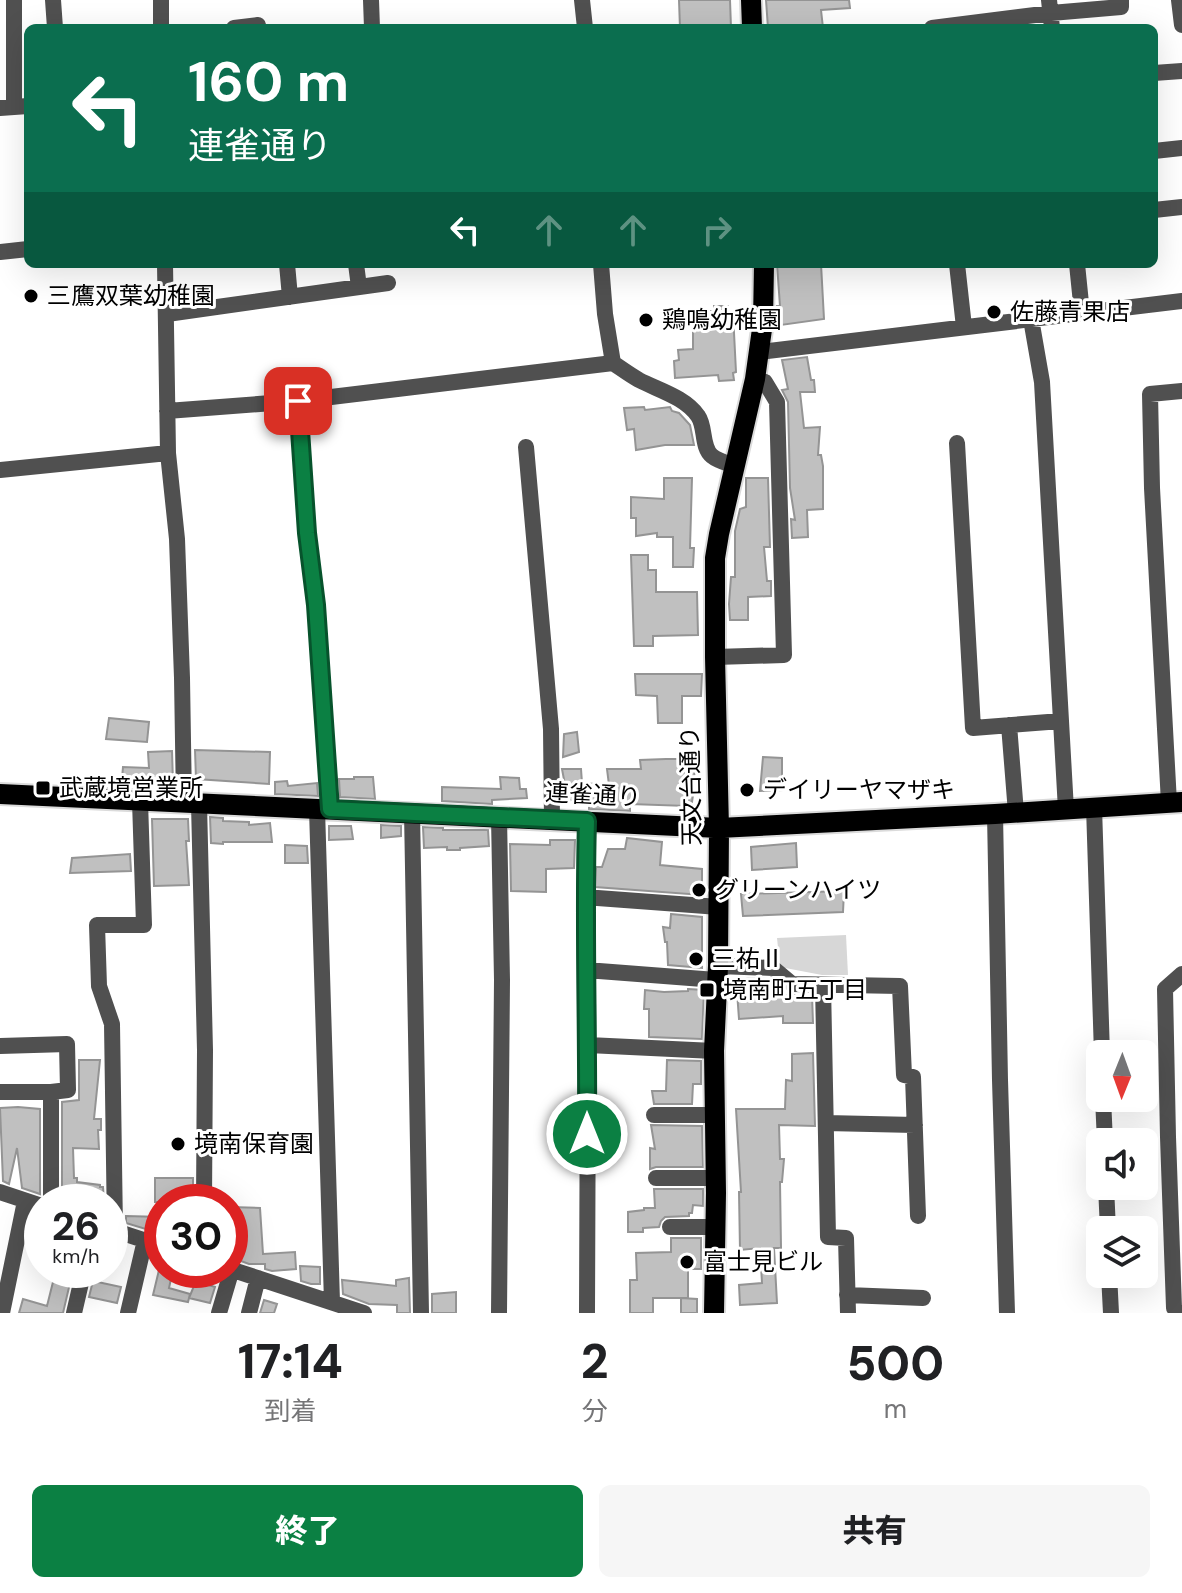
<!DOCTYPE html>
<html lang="ja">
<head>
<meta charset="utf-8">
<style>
  :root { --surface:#fff; --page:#f6f6f6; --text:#202124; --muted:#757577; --accent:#0b8043 }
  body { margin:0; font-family:"DM Sans","Noto Sans JP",sans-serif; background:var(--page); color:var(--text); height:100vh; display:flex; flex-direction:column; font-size:30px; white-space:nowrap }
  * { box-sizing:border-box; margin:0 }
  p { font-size:26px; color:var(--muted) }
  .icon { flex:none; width:44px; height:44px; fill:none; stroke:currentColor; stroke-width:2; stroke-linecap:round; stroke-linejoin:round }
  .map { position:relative; height:1313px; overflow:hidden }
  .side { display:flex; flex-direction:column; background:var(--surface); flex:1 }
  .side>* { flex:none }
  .top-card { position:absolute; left:24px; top:24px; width:1134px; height:244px; border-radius:12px; box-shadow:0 8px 32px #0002; background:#0b6e4f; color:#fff; overflow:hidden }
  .needle { width:52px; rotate:181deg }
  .controls { position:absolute; left:1086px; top:1040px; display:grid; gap:16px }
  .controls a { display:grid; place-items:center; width:72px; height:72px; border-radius:12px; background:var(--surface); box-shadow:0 8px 32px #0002; font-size:40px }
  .speed { position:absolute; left:24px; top:1184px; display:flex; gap:16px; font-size:40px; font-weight:700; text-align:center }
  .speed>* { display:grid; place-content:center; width:104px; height:104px; border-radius:50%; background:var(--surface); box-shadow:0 8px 32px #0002; line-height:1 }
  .speed small { font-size:20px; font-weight:400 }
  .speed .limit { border:12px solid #d22; background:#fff; color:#111 }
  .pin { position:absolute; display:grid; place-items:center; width:68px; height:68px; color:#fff; margin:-34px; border-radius:16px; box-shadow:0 4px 12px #0006 }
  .me { position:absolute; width:88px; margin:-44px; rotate:0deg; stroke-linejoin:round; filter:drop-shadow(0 0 6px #0008) }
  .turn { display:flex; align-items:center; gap:28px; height:168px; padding:0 32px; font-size:36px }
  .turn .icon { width:104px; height:104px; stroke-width:2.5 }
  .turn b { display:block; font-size:56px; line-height:68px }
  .lanes { display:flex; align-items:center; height:76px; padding:0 32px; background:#0003; justify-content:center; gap:40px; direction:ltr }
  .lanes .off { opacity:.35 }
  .eta { display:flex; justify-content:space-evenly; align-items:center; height:136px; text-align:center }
  .eta b { font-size:48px; font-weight:800; line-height:56px }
  .action { display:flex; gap:16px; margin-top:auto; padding:16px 32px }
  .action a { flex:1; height:92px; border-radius:12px; background:var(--accent); color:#fff; font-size:32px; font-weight:800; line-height:92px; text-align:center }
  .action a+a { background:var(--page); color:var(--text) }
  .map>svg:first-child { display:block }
  .green { fill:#d7d7d7 }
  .building { fill:#c0c0c0; stroke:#949494; stroke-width:2 }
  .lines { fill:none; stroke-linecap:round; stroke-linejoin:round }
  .major-casing { stroke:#dbdbdb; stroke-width:24 }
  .minor { stroke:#505050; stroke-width:16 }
  .major { stroke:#000; stroke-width:20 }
  .route-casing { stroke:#07532c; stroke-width:20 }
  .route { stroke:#0b8043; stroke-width:14 }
  .poi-dot { fill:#000; stroke:#fff; stroke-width:3 }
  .labels { text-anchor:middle; stroke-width:6; stroke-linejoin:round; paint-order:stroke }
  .poi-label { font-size:24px; fill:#000; stroke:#fff; text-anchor:start }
  .street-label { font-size:24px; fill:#000; stroke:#fff }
</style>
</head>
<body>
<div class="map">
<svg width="1182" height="1313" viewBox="0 0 1182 1313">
  <rect width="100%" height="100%" fill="#fff"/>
  <path class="green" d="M846,935l2,40h-26l-42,-8 -3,-29z"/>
  <path class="building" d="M679,0h51l1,28h-51z
    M766,0h83l1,8 -29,2 2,18h-55z
    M777,264h44l3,55 -43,6 -4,-19h3z
    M714,306h14v7h5l3,59 -3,1 1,7 -15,1 -1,-6 -43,3 -1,-17 5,-1 -1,-10 15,-1v-38h21z
    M807,357l4,23h3l1,12h-15l4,36 16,-1 -2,28h3l2,11v43l-16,1 1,27 -16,1 -1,-19 4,1 -5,-32 -2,-86 -6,-12 6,-1 -6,-29z
    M644,407l1,3 25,-3 2,4 7,2 11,12 4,20h-29l-29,5 -2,-21 -7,1 -3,-22z
    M664,478h28l-2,70h4l-1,19h-20v-30h-16v-4l-21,3v-18h-5v-21l33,2z
    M746,478h22l2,69h-6l3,34h4v15l-23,1v23h-18l-1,-16 2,-27h4v-46l5,-22 6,-2z
    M631,555h17v15h8v22h41l1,43 -45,1v10h-19z
    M635,674h67l-1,22h-19v27h-24l-1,-27 -21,-1z
    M109,718l40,4 -2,20 -41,-3z
    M577,732l2,20 -16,5 1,-23z
    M195,750l75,2 -1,32 -73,-5z
    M172,751l1,32h-20l-31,-4 1,-12 26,1 -1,-16z
    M763,757l19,1v32l-22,1z
    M666,759h29l-1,25h5v11h-6l-1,7 -5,-1v5l-57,-2v7l-41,-2v-13l-26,6v-16l2,-1 -3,-16h19l1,14 27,2 -2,-16h34l-1,-9z
    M354,777h19l2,22 -35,-2 -1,-18h15z
    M500,777l19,1 1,11h6l1,9 -35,2v4l-50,-3v-14l59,2z
    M287,781l1,5 29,-3 1,13 -43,-2v-12z
    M210,817l13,1v3l26,1v3l21,-2 2,19h-49v2l-12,-1z
    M152,819h36l1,22h-3l3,44 -35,1z
    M381,825l20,1v10l-20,2z
    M329,826h22l2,13 -24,1z
    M423,827l20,1v2h45l1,16 -29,2v2h-13v-3l-23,1z
    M627,838l35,4 -2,23 42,4v26l-107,-8 1,-20h6l6,-18h17z
    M550,840h25l-1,28 -28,1v23l-35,-1 -1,-47 40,1z
    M796,843l1,24 -45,3 -1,-23z
    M285,845l22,1 1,17h-23z
    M130,854l1,17 -61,2 2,-15z
    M844,891l-1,21 -100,4 -2,-22z
    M671,914l31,3v51l-34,-3 -1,-23h-2l-2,-15 7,1z
    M736,978l33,1 6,5 1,11h36l1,28h-30v-7l-44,3z
    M688,989l16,1 -2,49 -53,-2v-28h-5l1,-19 19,2 24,-1z
    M813,1053l2,73 -36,-1 1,34h4l-2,23h-2l1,66h-7l3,55 -37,2 -1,-20 23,-2 -2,-35 -20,2 -1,-58h2l-5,-83h49l1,-29 6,1v-27z
    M79,1060h21l-6,59h7v11h-3l1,19 -26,-1 1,30h3v4l23,3v2h3l1,15h-42v-100l17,-2z
    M667,1060l34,1v23h-8l-1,20h-38l-2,-13h14z
    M18,1107l22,2v85l-18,-6 -5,-40 -8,36 -6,-3 -3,-73z
    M651,1125l51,1 1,41h-47l-6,2v-21l5,1z
    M155,1178h38v24h-38z
    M654,1189h49v17l-10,-1 -1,8h-3v3l-24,1 -4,4 -2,6 -16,1v4h-15v-20l16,-2v-2h11z
    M230,1207l30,1 3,46 32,-2 1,17 -24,2 -7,-2v-5h-16l-11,-4 -1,-3h-5z
    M126,1216l36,1v17l-36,-11z
    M31,1224l11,2v15l-13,-3z
    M671,1238h30v31h-13v29h-35v15h-23v-33h7l-1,-27 35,-1z
    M300,1266l20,1v17h-9l-10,-3z
    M56,1270h17l-10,43h-44l4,-14 24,7z
    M159,1270h14l-4,18 21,6 -2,8 -35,-7z
    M409,1278l1,35h-13v-8l-28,-1 -26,-10 -1,-14 54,6v-6z
    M93,1281l28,6 -4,16 -28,-6z
    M196,1281l19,6 -5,16 -21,-5z
    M456,1292v21h-24v-19z
    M681,1298l16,1v14h-16z
    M264,1300l13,4 -3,9h-14z"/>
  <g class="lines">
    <defs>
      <path id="major" d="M751,0l1,28
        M0,794l719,34 276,-14 187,-12
        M714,1313l2,-120 -2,-142 4,-85 1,-138 -4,-171v-99l4,-24 36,-155 8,-57 1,-58"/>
    </defs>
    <use href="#major" class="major-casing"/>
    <path class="minor" d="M53,0l2,28
      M161,0v28
      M371,0l1,28
      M582,0l3,28
      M1049,0l3,28
      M1179,0l3,25
      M234,28l24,-3v3
      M932,28l119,-15 70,-6v-7
      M1154,73l28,-2
      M14,107v-107
      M0,108l28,-2
      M1154,151l28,-3
      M1154,210l28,-3
      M0,252l28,-3
      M165,264l3,189 9,86 5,139 2,125
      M287,264l3,33
      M356,264l3,23
      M601,264l4,50 8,49
      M957,264l7,63
      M1077,264l5,49
      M167,314l221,-31
      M1031,319l11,63 24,428
      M760,352l422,-51
      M298,401l9,132 7,67 2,5 14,204
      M167,411l131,-10 315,-38c9,6 17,12 26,17 19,10 46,17 59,36 8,11 3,31 14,40 6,5 15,7 23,10
      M957,443l16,285 88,-7
      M526,447l25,282 1,90
      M0,470l168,-17
      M715,657l69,-2 -7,-253 -12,-20 -10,-3
      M1009,725l7,88
      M1169,803l-17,-315 -2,-94 32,-3
      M199,804l6,246 -1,152
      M1094,807l8,247
      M317,809l15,493
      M412,812l9,501
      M995,814l5,266 7,233
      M499,817l3,163 -3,333
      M584,897l135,10
      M718,966l55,2 19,16 108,2 4,89 9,2 5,139
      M586,970l130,10
      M823,985l5,252 18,1 2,75
      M588,1045l126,6
      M0,1046l67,-2 1,46 -17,2v110
      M0,1092h51
      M1103,1098l2,44
      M654,1115h61
      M826,1123l89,2
      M656,1178h59
      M1106,1186l2,44
      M0,1192l42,14
      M670,1227h45
      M110,1229l52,17
      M115,1230l-3,-206 -13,-38 -2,-61h47l-4,-124
      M230,1269l134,44
      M1109,1274l2,39
      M847,1295l76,3
      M2,1313l23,-112
      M74,1313l10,-43
      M128,1313l17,-73
      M219,1313l13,-44
      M249,1313l9,-35
      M587,1313l1,-268 -4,-148 3,-76
      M1178,1313l-4,-5 -6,-171 -3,-148 17,-15"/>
    <use href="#major" class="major"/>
  </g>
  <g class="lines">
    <defs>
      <path id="route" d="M298,401l9,132 9,72 14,204 257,12c-3,105 1,209 0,313"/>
    </defs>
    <use href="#route" class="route-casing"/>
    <use href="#route" class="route"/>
  </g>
  <g class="poi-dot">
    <circle cx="31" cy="296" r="8"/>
    <circle cx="994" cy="312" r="8"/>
    <circle cx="646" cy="320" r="8"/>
    <rect x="35" y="780" width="16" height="16" rx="4"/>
    <circle cx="747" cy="790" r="8"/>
    <circle cx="699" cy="890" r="8"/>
    <circle cx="696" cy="959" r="8"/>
    <rect x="699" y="982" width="16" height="16" rx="4"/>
    <circle cx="178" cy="1144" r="8"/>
    <circle cx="687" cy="1262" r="8"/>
  </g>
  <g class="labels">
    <g class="poi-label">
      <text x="47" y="304">三鷹双葉幼稚園</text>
      <text x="1010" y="320">佐藤青果店</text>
      <text x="662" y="328">鶏鳴幼稚園</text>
      <text x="59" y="796">武蔵境営業所</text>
      <text x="763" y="798">デイリーヤマザキ</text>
      <text x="715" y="898">グリーンハイツ</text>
      <text x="712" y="967">三祐Ⅱ</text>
      <text x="723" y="998">境南町五丁目</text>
      <text x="194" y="1152">境南保育園</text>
      <text x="703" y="1270">富士見ビル</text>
    </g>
    <g class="street-label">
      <text transform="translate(691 786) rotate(-91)" y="8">天文台通り</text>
      <text transform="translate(593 795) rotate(3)" y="8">連雀通り</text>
    </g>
  </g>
</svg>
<div class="controls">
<a><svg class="needle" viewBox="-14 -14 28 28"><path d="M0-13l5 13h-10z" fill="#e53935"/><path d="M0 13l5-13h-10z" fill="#757577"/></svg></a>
<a><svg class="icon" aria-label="sound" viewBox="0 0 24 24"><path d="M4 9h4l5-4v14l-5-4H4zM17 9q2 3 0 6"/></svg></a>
<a><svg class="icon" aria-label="layers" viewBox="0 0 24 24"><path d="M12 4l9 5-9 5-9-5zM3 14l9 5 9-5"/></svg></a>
</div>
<div class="speed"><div>26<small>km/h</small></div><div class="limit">30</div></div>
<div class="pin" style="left:298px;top:401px;background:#d93025"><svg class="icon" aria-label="arrive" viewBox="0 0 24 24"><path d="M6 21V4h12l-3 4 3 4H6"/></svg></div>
<svg class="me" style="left:587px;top:1134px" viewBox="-20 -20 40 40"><circle r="17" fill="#0b8043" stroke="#fff" stroke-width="3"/><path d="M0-11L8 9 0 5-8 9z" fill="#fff"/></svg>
<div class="top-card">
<div class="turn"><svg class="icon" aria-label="left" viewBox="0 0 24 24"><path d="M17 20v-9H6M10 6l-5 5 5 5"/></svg><div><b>160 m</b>連雀通り</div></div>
<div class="lanes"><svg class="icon" aria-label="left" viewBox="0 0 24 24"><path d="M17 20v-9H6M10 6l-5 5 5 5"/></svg><svg class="icon off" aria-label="ahead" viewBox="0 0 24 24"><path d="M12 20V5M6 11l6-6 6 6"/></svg><svg class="icon off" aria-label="ahead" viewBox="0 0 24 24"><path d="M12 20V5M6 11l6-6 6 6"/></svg><svg class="icon off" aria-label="right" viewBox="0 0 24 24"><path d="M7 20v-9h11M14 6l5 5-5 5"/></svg></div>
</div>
</div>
<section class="side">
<div class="eta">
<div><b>17:14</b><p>到着</p></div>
<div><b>2</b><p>分</p></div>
<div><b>500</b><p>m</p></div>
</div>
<div class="action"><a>終了</a><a>共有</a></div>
</section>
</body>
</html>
